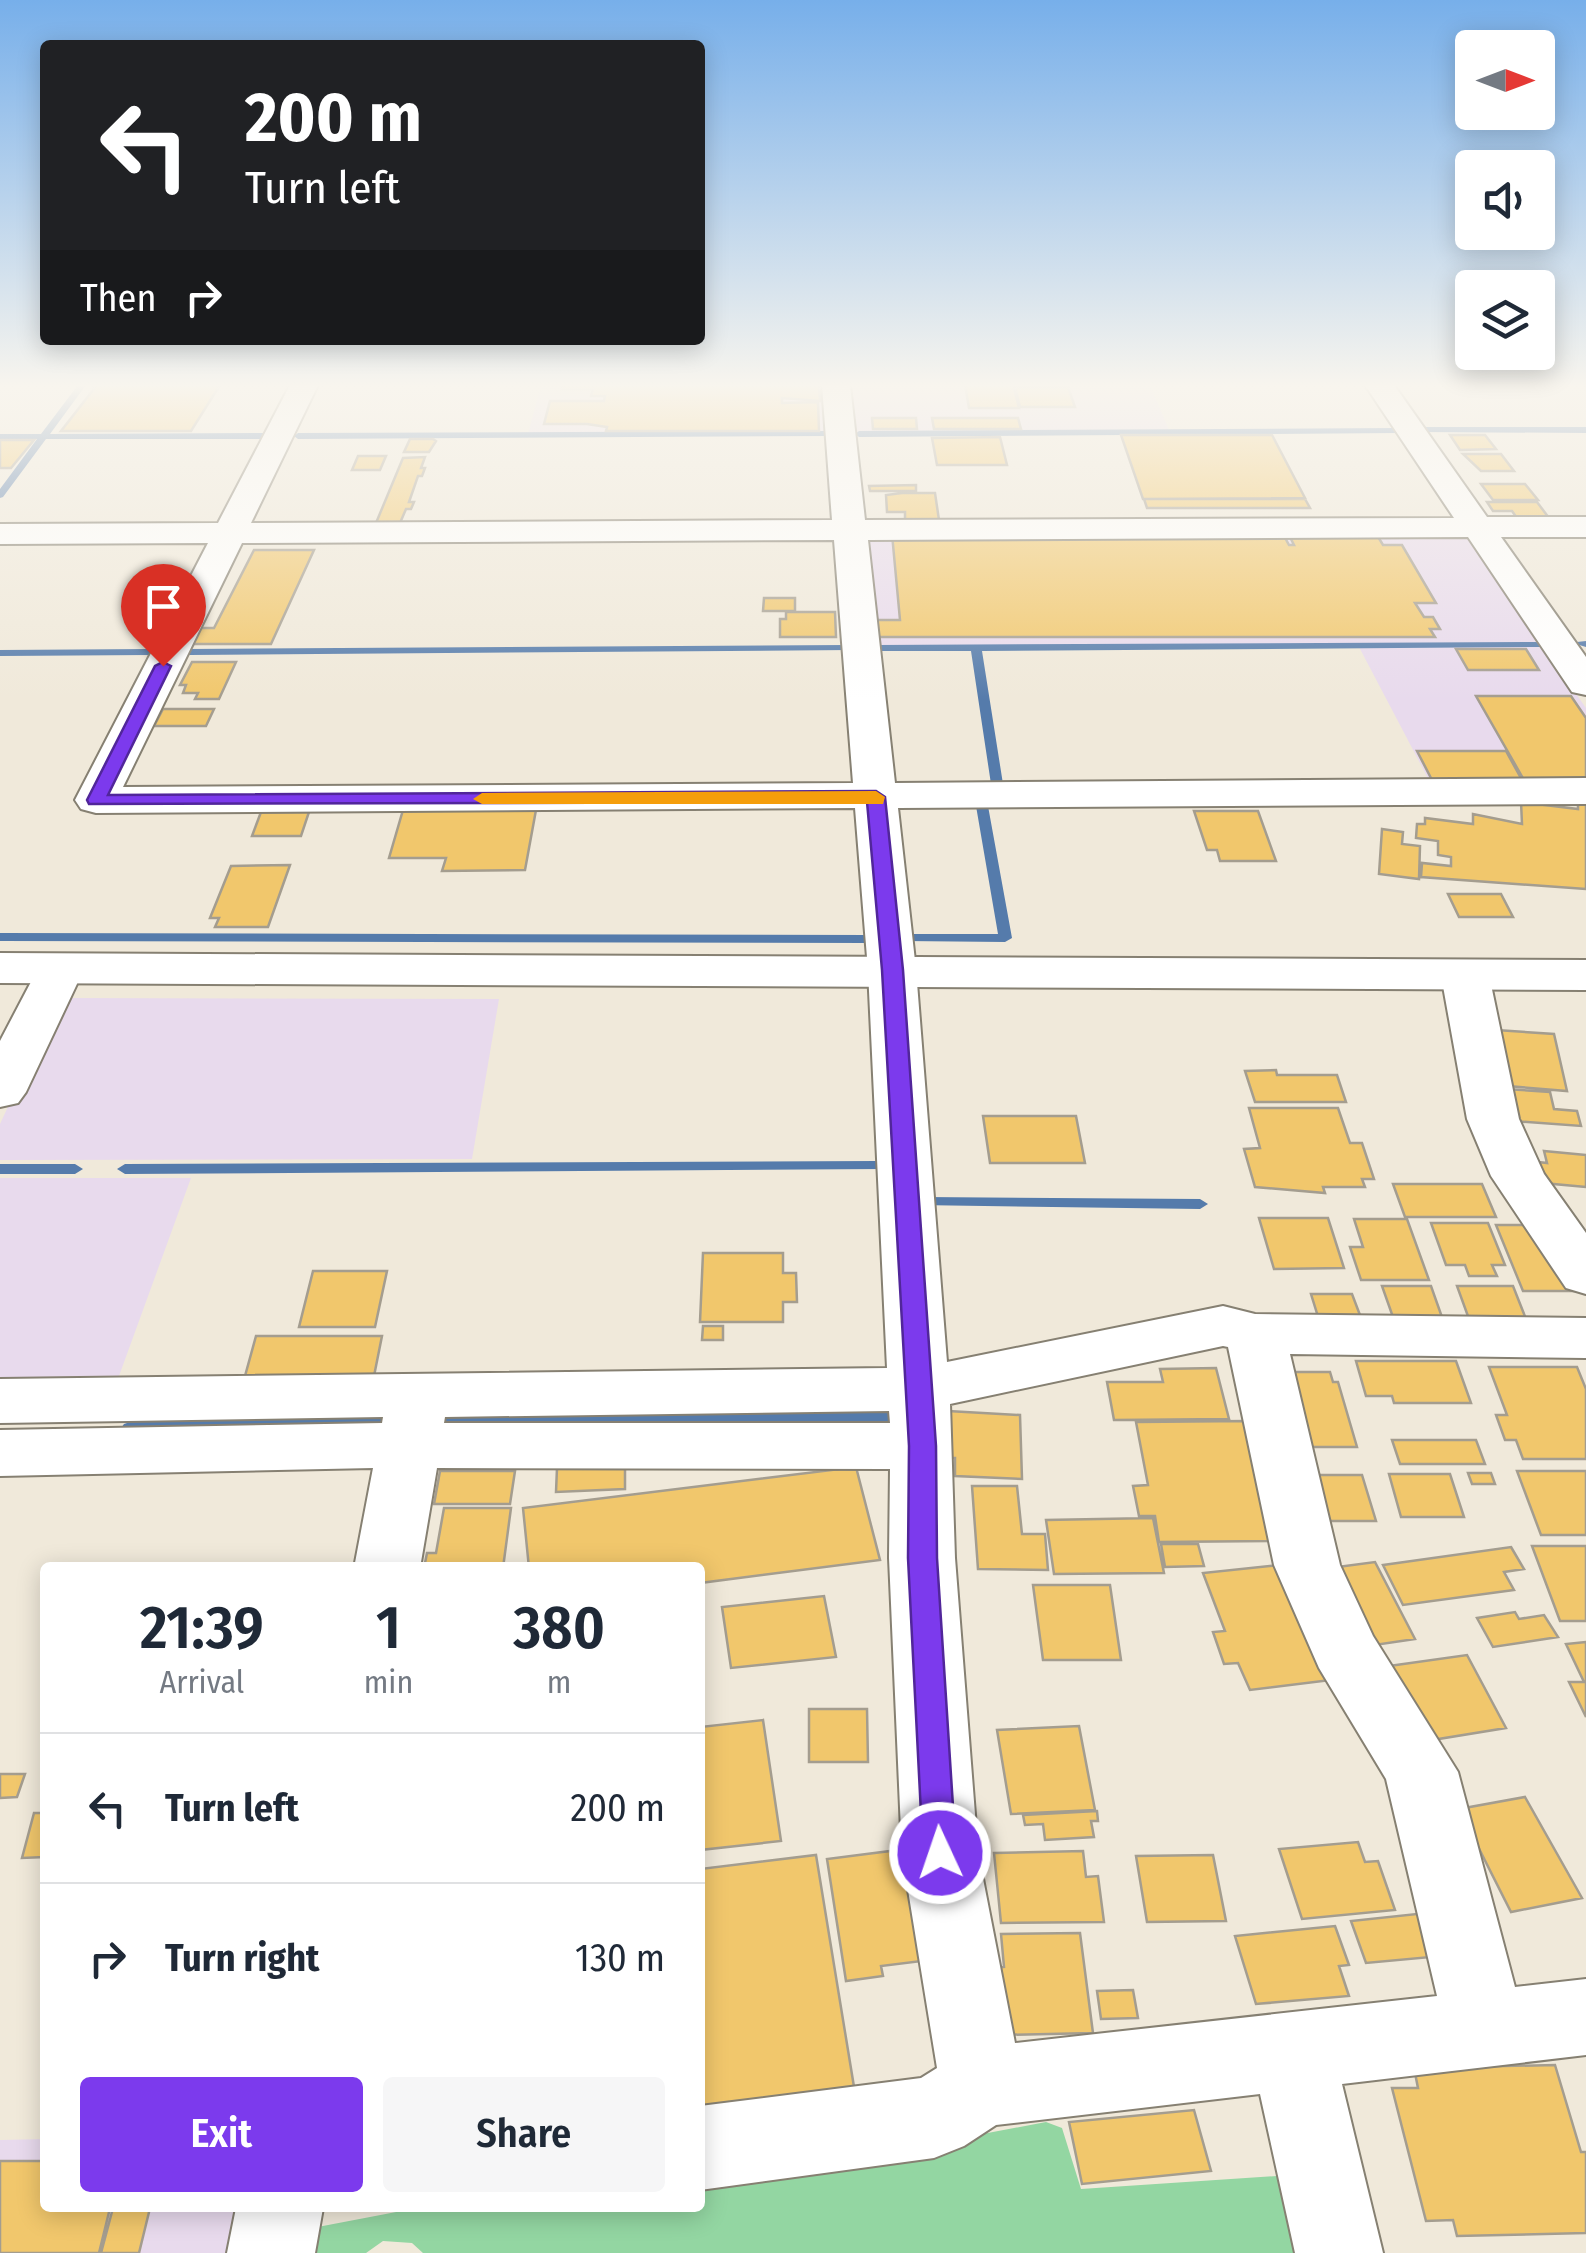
<!DOCTYPE html>
<html lang="en">
<head>
<meta charset="utf-8">
<style>
  :root { --surface:#fff; --page:#f6f6f7; --text:#1f2937; --muted:#747a83; --line:#e0e1e3; --accent:#7c3aed }
  body { margin:0; font-family:"Fira Sans Condensed",sans-serif; background:var(--page); color:var(--text); height:100vh; display:flex; flex-direction:column; font-size:38px; white-space:nowrap }
  * { box-sizing:border-box; margin:0 }
  p { font-size:32px; color:var(--muted) }
  .icon { flex:none; width:55px; height:55px; fill:none; stroke:currentColor; stroke-width:2; stroke-linecap:round; stroke-linejoin:round }
  .map { position:relative; flex:1; overflow:hidden }
  .side { position:absolute; left:40px; top:1562px; width:665px; height:650px; display:flex; flex-direction:column; background:var(--surface); border-radius:10px; box-shadow:0 5px 25px #0003 }
  .side>* { flex:none }
  .guide { position:absolute; left:40px; top:40px; width:665px; height:305px; border-radius:10px; box-shadow:0 5px 25px #0003; background:#202124; color:#fff; overflow:hidden }
  .needle { width:65px; rotate:90deg }
  .tools { position:absolute; left:1455px; top:30px; display:grid; gap:20px }
  .tools a { display:grid; place-items:center; width:100px; height:100px; border-radius:10px; background:var(--surface); box-shadow:0 5px 25px #0003; font-size:50px }
  .pin { position:absolute; display:grid; place-items:center; width:85px; height:85px; color:#fff; margin:-102px -42px; border-radius:50% 50% 50% 0; rotate:-45deg; box-shadow:0 0 10px #0007 }
  .pin .icon { rotate:45deg }
  .me { position:absolute; width:110px; margin:-55px; rotate:357deg; stroke-linejoin:round; filter:drop-shadow(0 0 8px #0008) }
  .turn { display:flex; align-items:center; gap:35px; height:210px; padding:0 40px; font-size:45px }
  .turn .icon { width:130px; height:130px; stroke-width:2.5 }
  .turn b { display:block; font-size:70px; line-height:85px }
  .then { display:flex; align-items:center; height:95px; padding:0 40px; background:#0003; gap:20px; font-size:38px }
  .eta { display:flex; justify-content:space-evenly; align-items:center; height:170px; text-align:center }
  .eta b { font-size:60px; font-weight:600; line-height:70px }
  .cta { display:flex; gap:20px; margin-top:auto; padding:20px 40px }
  .cta a { flex:1; height:115px; border-radius:10px; background:var(--accent); color:#fff; font-size:40px; font-weight:600; line-height:115px; text-align:center }
  .cta a+a { background:var(--page); color:var(--text) }
  ul { padding:0; list-style:none }
  li { display:flex; align-items:center; gap:30px; height:150px; padding:0 40px; border-top:2px solid var(--line) }
  li div { flex:1 }
  li b { display:block; font-size:38px }
  li em { font-style:normal }
  .map>svg:first-child { display:block }
  .industrial { fill:#e8daed }
  .green { fill:#93d6a2 }
  .lines { fill:none; stroke-linecap:round; stroke-linejoin:round }
  .stream { fill:#557bab; fill-rule:evenodd }
  .building { fill:#f1c76c; stroke:#a49d8f; stroke-width:2.5 }
  .minor-casing { stroke:#868072; stroke-width:4 }
  .tertiary-casing { stroke:#868072; stroke-width:4 }
  .minor { fill:#fff; fill-rule:evenodd }
  .tertiary { fill:#fff; fill-rule:evenodd }
  .route { fill:#7c3aed; stroke:#51269a; stroke-width:2.5 }
  .slow { fill:#f59e0b }
</style>
</head>
<body>
<div class="map">
<svg width="1586" height="2253" viewBox="0 0 1586 2253">
  <rect width="100%" height="100%" fill="#f0e9da"/>
  <path class="industrial" d="M541,385h283l5,48 -301,1z
    M849,385h301l19,45 -314,2z
    M1468,535l73,108 -667,3 -11,-108z
    M1542,646l44,62v76h-155l-72,-137z
    M68,998l431,1 -27,160 -472,1v-36l55,-119z
    M0,1178h191l-72,198 -119,2z
    M45,2139v69h211l-10,45h-246v-113z"/>
  <path class="green" d="M1046,2122l16,6 19,61 196,-13 18,77h-872l-11,-10 -29,-2 -17,12h-68l4,-23 115,-22h283v-36l235,-29z"/>
  <g class="lines">
    <path class="stream" d="M78,385h8l-36,49 213,-1 4,3 -4,3h-217l-43,58 -3,1v-9l37,-50 -37,1v-6h41z
      M1424,427h162v6l-165,-1v-4z
      M1396,428l4,3 -1,2 -540,4 -4,-3 4,-3z
      M825,431l4,3 -1,2 -530,3 -4,-3 4,-3z
      M1586,641v6l-10,-3 1,-2z
      M1536,642l4,1v4l-558,4 21,133 -6,4 -6,-4 -20,-133h-93l-5,-3 5,-3z
      M847,645l5,3 -1,2 -662,5 -5,-3 5,-3z
      M0,650l149,-1 5,3 -5,3 -149,1z
      M982,802l6,4 24,132 -7,4 -101,-1 -2,-3 7,-4h89l-22,-128z
      M0,933l867,2 7,4 -7,4 -867,-2z
      M877,1161l5,2 3,3 -3,3 -757,5 -8,-5 8,-5z
      M0,1164h75l8,5 -8,5h-75z
      M923,1197l277,2 8,5 -8,5 -283,-4 -2,-3 2,-3z
      M895,1411l6,2 3,4 -3,4 -6,2 -462,3 -6,-2 -3,-4 3,-4 6,-2z
      M396,1414l6,2 3,4 -3,4 -6,2 -266,8 -6,-2 -3,-4 3,-4 6,-2z"/>
  </g>
  <path class="building" d="M97,385h123l-29,46h-130z
    M563,385h256l1,16 -38,-3v5l36,-1 1,29h-213l1,-4 -20,-3h-43l6,-23h54l1,-5h-14l2,-7h-31z
    M965,385h48l6,23h-50z
    M1015,387h53l7,20h-55z
    M872,418h44l1,11h-44z
    M932,418h86l3,11h-87z
    M1121,435h151l33,63 -162,1z
    M1450,435h35l11,14 -36,1z
    M1000,437l7,28h-70l-5,-27z
    M410,439h23l3,2 -7,11h-25z
    M0,440h34l-23,28h-11z
    M1463,454h38l13,17h-33z
    M358,456h28l-6,14h-28z
    M425,457l-4,11h4l-3,8h-4l-9,26h5l-3,7h-5l-6,14h-24l27,-65z
    M1481,484h44l13,16h-45z
    M916,485v6h-46l-1,-5z
    M902,493h33l4,27h-34v-8h-18l-1,-17z
    M1144,499h161l5,9h-163z
    M1487,502h50l12,16h-32l-5,-7h-19z
    M892,534h391l6,11h5l-5,-10h88l6,10h19l34,58h-21l9,14h9l7,12h-10l5,8h-559l-1,-17h25z
    M254,550h60l-43,94h-81l8,-16h16z
    M764,598h31v13h-32z
    M786,612h49l1,25h-56v-18h6z
    M1456,649h70l13,21h-71z
    M192,662h44l-17,37h-24l3,-6h-15l3,-8h-6z
    M1476,696h95l15,22v62h-62z
    M163,709h51l-8,17h-52z
    M1417,751h89l16,29h-90z
    M1578,800l8,1v88l-165,-12 1,-14 29,3v-9l-13,-2v-14l-22,-3 1,-14h8v-6l48,6v-10l49,10 -1,-22 57,7z
    M403,810h133l-11,60 -83,1 4,-13h-57z
    M1194,811h64l18,50h-56l-3,-11h-10z
    M261,812h48l-8,24h-49z
    M1382,829l21,3 -1,12 18,2 -1,33 -40,-5z
    M290,865l-22,62h-53l4,-9h-9l21,-52z
    M1448,894h53l12,23h-54z
    M1496,1030l58,4 13,57 -60,-5z
    M1276,1070l1,5h60l9,27h-91l-10,-31z
    M1506,1089l44,3 4,17 23,2 4,15 -69,-5z
    M1249,1108h89l12,35h12l12,36h-12l3,8h-42l2,6 -70,-6 -11,-38 16,-1z
    M983,1116h93l9,47h-95z
    M1544,1151l42,4v32l-43,-4 -5,-21 9,1z
    M1393,1184h89l14,33h-91z
    M1259,1218h69l16,50 -70,1z
    M1354,1219h53l22,61h-68l-11,-33h13z
    M1431,1223h57l17,42h-13l5,11h-28l-4,-11h-19z
    M1496,1225h36l48,66h-57z
    M703,1253h80v20h13l1,29h-14v20h-83z
    M313,1271h74l-12,56h-76z
    M1382,1286h49l12,34h-49z
    M1457,1286h56l13,33h-57z
    M1311,1294h41l11,29h-43z
    M703,1326h20v14h-21z
    M256,1336h126l-8,40h-129z
    M1356,1361h100l15,42h-77l-2,-7h-26z
    M1489,1367h88l9,22v70h-63l-7,-19h-11l-9,-25h11z
    M1216,1368l13,51 -115,1 -7,-38h56l-3,-13z
    M1292,1372h38l3,10h5l19,65h-55z
    M948,1411l72,4 2,64 -67,-3v-18h-7z
    M1246,1421l30,120 -117,1 -4,-26h-16l-6,-30 15,-1 -12,-63z
    M1392,1440h84l9,24h-85z
    M625,1465v24l-69,3 1,-24z
    M856,1467l24,93 -180,23v-15h-171l-6,-60z
    M440,1471h75l-5,33h-76z
    M1517,1471h69v64h-45z
    M1468,1473h23l4,11h-23z
    M1389,1474h61l14,43h-63z
    M1300,1475h62l14,46h-64z
    M972,1486h45l5,48h23l3,36 -70,-1z
    M444,1508h67l-8,60h-79l3,-15h9z
    M1153,1518l11,55 -110,1 -8,-54z
    M1161,1544h37l6,22 -39,1z
    M1532,1546h54v75h-26z
    M1511,1547l13,22 -20,3 10,18 -111,15 -20,-40z
    M1375,1562l40,77 -47,7 -38,-78z
    M1289,1564l50,115 -89,11 -12,-27 -14,1 -11,-32 12,-1 -22,-58z
    M1033,1585h77l11,75h-78z
    M824,1596l12,61 -105,11 -9,-61z
    M1515,1612l4,7 25,-4 14,22 -65,10 -16,-29z
    M1586,1642v75l-17,-35h15l-18,-38z
    M1467,1655l39,73 -80,13 -37,-75z
    M809,1709h58l1,53h-59z
    M763,1720l18,121 -81,9v-123z
    M1079,1726l16,84 -84,4 -14,-84z
    M0,1774h25l-8,23 -17,1z
    M1525,1797l57,101 -71,14 -52,-103z
    M1097,1811l1,10h-7l3,16 -49,3 -2,-16 -18,1 -2,-10z
    M34,1813h11v44l-23,1z
    M1358,1842l7,20 13,-1 17,49 -93,9 -23,-70z
    M914,1848l24,111 -57,7 2,10 -37,5 -19,-122z
    M1083,1851l3,26 12,-1 6,46 -103,1 -7,-70z
    M816,1855l40,244 -156,20v-250z
    M1213,1855l13,66 -79,1 -11,-66z
    M1426,1913l16,43 -76,7 -15,-42z
    M1335,1926l14,39 -10,1 10,30 -93,8 -21,-68z
    M1080,1933l13,100 -94,2 -5,-67 10,-1 -3,-33z
    M1133,1990l5,28 -37,1 -4,-28z
    M1555,2065l26,87h5v81l-129,3 -4,-16 -27,1 -34,-133h26l-4,-20z
    M1194,2110l17,61 -129,13 -13,-62z
    M0,2161h45v47h65l-11,45h-99z
    M113,2208h37l-11,45h-38z"/>
  <g class="lines">
    <defs>
      <path id="minor" d="M290,385h28l-67,138 581,-3 -10,-135h28l15,135 589,-2 -89,-133h29l93,132h99v20h-85l85,120v38l-14,-3 -104,-155 -600,3 27,243 691,-5v26l-688,4 18,162 31,392 276,-56 32,8 331,4v40l-296,-4 50,211 33,71 85,136 57,215 71,-8v76l-244,29 41,169h-88l-35,-159 -264,31 -32,21 -30,12 -234,32v-84l221,-28 16,-10 -35,-215 -13,-295 1,-89 -453,-1 -17,100h-66l19,-100 -373,8v-46l382,-7 1,-6 -383,6v-44l887,-11 -19,-398 -13,-162 -759,5 -15,-4 -6,-9 133,-257 -208,1v-20l218,-1zM834,540l19,243 -730,4 119,-244zM1223,1346l5,1 46,218 45,103 67,111 51,217 -422,47 -37,-190 -23,-295 -5,-154zM889,1411l1,12h-446l1,-6z
        M60,955l17,4 7,10 -58,123 -8,11 -18,4v-66l43,-82z
        M1465,961l17,4 7,10 30,144 25,55 42,59v61l-20,-6 -75,-112 -24,-57 -26,-144 7,-10z
        M236,2208h87l-8,45h-88z"/>
      <path id="tertiary" d="M0,953l1586,7v30l-1586,-7z"/>
    </defs>
    <use href="#minor" class="minor-casing"/>
    <use href="#tertiary" class="tertiary-casing"/>
    <use href="#minor" class="minor"/>
    <use href="#tertiary" class="tertiary"/>
  </g>
  <linearGradient id="sky" x2="0" y2="1"><stop stop-color="#77afea"/><stop offset="0.55" stop-color="#f8f5ee"/><stop offset="1" stop-color="#f8f5ee" stop-opacity="0"/></linearGradient>
  <rect width="1586" height="701" fill="url(#sky)"/>
  <path class="route" d="M163,662l8,4 -63,129 768,-4 9,6 18,173 33,476 1,112 19,295 -5,10 -11,4 -12,-4 -5,-10 -15,-295 1,-112 -27,-476 -15,-168 -778,2 -2,-4 68,-134z"/>
  <path class="slow" d="M876,791l9,6 -2,7h-401l-9,-5 9,-6z"/>
</svg>
<div class="tools">
<a><svg class="needle" viewBox="-14 -14 28 28"><path d="M0-13l5 13h-10z" fill="#e53935"/><path d="M0 13l5-13h-10z" fill="#747a83"/></svg></a>
<a><svg class="icon" aria-label="sound" viewBox="0 0 24 24"><path d="M4 9h4l5-4v14l-5-4H4zM17 9q2 3 0 6"/></svg></a>
<a><svg class="icon" aria-label="layers" viewBox="0 0 24 24"><path d="M12 4l9 5-9 5-9-5zM3 14l9 5 9-5"/></svg></a>
</div>
<div class="pin" style="left:163px;top:666px;background:#d93025"><svg class="icon" aria-label="arrive" viewBox="0 0 24 24"><path d="M6 21V4h12l-3 4 3 4H6"/></svg></div>
<svg class="me" style="left:940px;top:1853px" viewBox="-20 -20 40 40"><circle r="17" fill="#7c3aed" stroke="#fff" stroke-width="3"/><path d="M0-11L8 9 0 5-8 9z" fill="#fff"/></svg>
<div class="guide">
<div class="turn"><svg class="icon" aria-label="left" viewBox="0 0 24 24"><path d="M17 20v-9H6M10 6l-5 5 5 5"/></svg><div><b>200 m</b>Turn left</div></div>
<div class="then">Then<svg class="icon" aria-label="right" viewBox="0 0 24 24"><path d="M7 20v-9h11M14 6l5 5-5 5"/></svg></div>
</div>
<section class="side">
<div class="eta">
<div><b>21:39</b><p>Arrival</p></div>
<div><b>1</b><p>min</p></div>
<div><b>380</b><p>m</p></div>
</div>
<ul>
<li><svg class="icon" aria-label="left" viewBox="0 0 24 24"><path d="M17 20v-9H6M10 6l-5 5 5 5"/></svg><div><b>Turn left</b></div><em>200 m</em></li>
<li><svg class="icon" aria-label="right" viewBox="0 0 24 24"><path d="M7 20v-9h11M14 6l5 5-5 5"/></svg><div><b>Turn right</b></div><em>130 m</em></li>
</ul>
<div class="cta"><a>Exit</a><a>Share</a></div>
</section>
</div>
</body>
</html>
